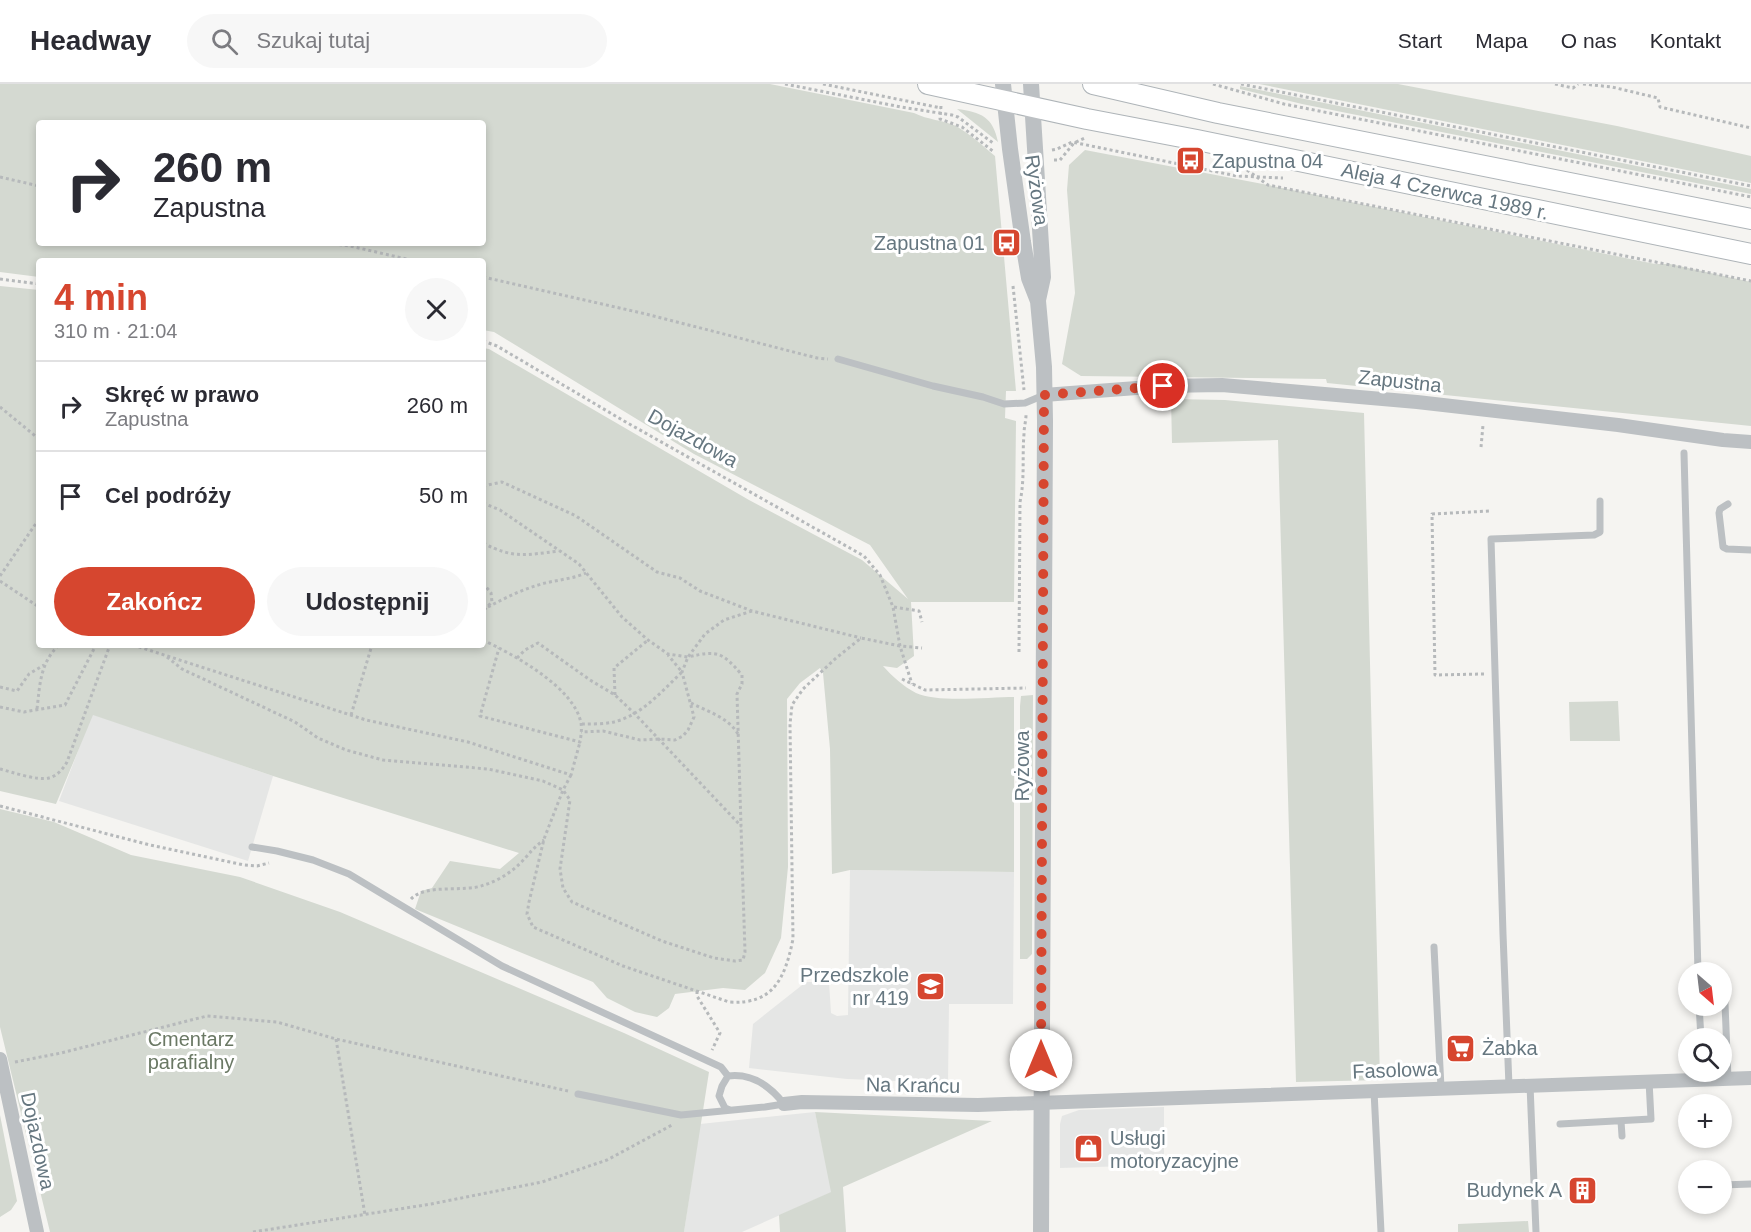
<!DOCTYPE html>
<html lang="pl">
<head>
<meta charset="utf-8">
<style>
  :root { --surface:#fff; --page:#f7f7f7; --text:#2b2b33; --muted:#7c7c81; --line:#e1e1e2; --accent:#d6462f }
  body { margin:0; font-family:Helvetica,sans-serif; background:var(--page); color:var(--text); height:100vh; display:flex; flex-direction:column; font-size:22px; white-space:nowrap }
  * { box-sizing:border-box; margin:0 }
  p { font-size:20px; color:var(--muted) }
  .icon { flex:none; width:33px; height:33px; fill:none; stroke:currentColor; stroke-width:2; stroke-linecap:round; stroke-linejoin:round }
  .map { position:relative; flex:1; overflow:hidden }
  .details { position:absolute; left:36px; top:174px; width:450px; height:390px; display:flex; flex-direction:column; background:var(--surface); border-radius:6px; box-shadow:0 3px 9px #0003 }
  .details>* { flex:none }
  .banner { position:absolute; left:36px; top:36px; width:450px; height:126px; border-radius:6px; box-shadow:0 3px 9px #0003; background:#fff; color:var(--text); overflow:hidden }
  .needle { width:39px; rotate:152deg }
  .buttons { position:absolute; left:1678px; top:878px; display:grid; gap:12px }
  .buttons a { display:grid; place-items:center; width:54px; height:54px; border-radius:50%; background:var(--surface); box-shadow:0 3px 9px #0003; font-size:30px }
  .pin { position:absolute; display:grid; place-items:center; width:51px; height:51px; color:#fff; margin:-26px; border:3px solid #fff; border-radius:50%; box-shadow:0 2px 6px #0007 }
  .me { position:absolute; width:66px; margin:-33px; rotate:0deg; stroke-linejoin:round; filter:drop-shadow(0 0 4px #0008) }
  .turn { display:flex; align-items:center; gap:21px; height:126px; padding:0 18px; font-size:27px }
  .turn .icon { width:78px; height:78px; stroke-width:2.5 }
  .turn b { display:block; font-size:42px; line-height:51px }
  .round { display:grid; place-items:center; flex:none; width:63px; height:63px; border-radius:32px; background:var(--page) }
  .head { display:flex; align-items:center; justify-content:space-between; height:102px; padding:0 18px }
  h1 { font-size:36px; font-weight:800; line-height:45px; color:var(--accent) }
  .button { display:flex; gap:12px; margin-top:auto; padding:12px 18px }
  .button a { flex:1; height:69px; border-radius:36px; background:var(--accent); color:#fff; font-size:24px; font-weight:800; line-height:69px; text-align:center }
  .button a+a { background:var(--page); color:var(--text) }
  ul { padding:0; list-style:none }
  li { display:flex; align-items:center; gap:18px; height:90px; padding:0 18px; border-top:2px solid var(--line) }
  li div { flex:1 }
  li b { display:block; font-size:22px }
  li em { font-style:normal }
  header { display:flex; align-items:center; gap:36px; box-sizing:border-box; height:84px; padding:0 30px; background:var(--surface); border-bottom:2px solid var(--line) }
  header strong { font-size:28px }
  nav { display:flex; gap:33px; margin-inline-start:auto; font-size:21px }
  .search { width:420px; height:54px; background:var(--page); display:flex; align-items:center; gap:15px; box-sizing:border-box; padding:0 21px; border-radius:33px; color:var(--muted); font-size:22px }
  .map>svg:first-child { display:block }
  .built { fill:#e5e6e5 }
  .green { fill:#d4d9d1; fill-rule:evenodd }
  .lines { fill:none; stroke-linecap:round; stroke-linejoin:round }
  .secondary-casing { stroke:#aeb4b8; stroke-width:22 }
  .path { stroke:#b6b9bb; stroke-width:3; stroke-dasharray:3 3; stroke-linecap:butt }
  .service { stroke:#bcc0c3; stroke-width:7 }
  .minor { stroke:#bcc0c3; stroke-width:14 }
  .tertiary { stroke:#bcc0c3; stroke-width:16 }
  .secondary { stroke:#fff; stroke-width:20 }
  .route { stroke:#d6462f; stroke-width:10; stroke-dasharray:0 18 }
  .labels { text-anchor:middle; stroke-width:6; stroke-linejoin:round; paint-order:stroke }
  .poi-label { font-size:20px; fill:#667780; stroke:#fff; text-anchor:start }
  .street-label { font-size:20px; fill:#667780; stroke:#fff }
  .park-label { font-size:20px; fill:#6a7864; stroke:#fff }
</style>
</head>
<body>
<header>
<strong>Headway</strong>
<div class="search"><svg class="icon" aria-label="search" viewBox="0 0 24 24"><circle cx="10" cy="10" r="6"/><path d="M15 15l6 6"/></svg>Szukaj tutaj</div>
<nav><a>Start</a><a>Mapa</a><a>O nas</a><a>Kontakt</a></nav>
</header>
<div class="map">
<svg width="1751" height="1148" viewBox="0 0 1751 1148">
  <rect width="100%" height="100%" fill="#f5f4f1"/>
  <path class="built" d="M92,630l181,62 -25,85 -189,-60z
    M850,786l164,2 -1,132h-64l-1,79 -101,-4 -98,-11 4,-44 53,-42h23l2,31 6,3 11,-1z
    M1164,1023v58l-104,3v-44l2,-8 17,-6z
    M815,1028l17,80 -90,40h-58l16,-108z"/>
  <path class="green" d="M0,0h770l144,29c14,7 29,7 42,13 14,8 27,20 39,30l21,235h-10l-1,27 11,3 -2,181h-103l3,54 -17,12 -14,-2c10,11 20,20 33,27 21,10 73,4 98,4v175l-164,-2 -18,4 -2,-125 -7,-76 -3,-5 -20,15 -13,16 1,168 -7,71 -16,35 -20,17 -22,-2 -48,6 -6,14 -12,9 -22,-5 -28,-14 -14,-16 -178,-73 6,-18 11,-3 18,-27 50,8 19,-16 -246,-77 -180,-61 -37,89 -56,-13v-505l39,4v355h444v-297l6,1 260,151 113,60 46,39 -38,-54 -176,-91 -200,-122 -11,-2v-69h-444v16l-39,-5zM39,39h444v120h-444z
    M1259,0h139l219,42 134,30v27z
    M1240,2l511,103v5l-449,-90 -62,-15z
    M957,25c24,3 36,8 41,33z
    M1085,66l183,35 387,79h15l81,18v144l-424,-43 -1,-4 -245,-3 -19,-12 13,-71 -8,-103 2,-25z
    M1171,315l54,1 139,13 16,667 -84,2 -18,-642 -106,3z
    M1033,611l-1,259 -5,5h-7v-253l1,-10z
    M1618,617l2,40h-50l-1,-39z
    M0,725l54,13 77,33 109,22 100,35 284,121 85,39 -25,160h-634l-50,-205z
    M815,1028l177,9 -149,66 3,45h-66l-1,-17 52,-23z
    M0,1031l17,86 -6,9 -11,7z
    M1528,1137l1,11h-71v-8z"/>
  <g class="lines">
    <defs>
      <path id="secondary" d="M928,0l159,35 110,21 554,114
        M1093,0l125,29 533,106"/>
    </defs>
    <use href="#secondary" class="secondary-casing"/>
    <path class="path" d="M785,0l116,23 51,8 6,2 35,26
      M823,0l118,24
      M1213,0l71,20 467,93
      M1241,0l510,102
      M1555,0l18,4 5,-4
      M1583,0l29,3 46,11 2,9 91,21
      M941,22l-1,13 22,8 32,25
      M1052,66l5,-1 15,-7 165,34 46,2
      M1054,76h6l14,-17 11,-5
      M1247,86l21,15 483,96
      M0,93l39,9
      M327,159l23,3 65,15
      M483,193l163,37 171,44 11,1
      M0,195l39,5
      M1013,202l11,104
      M483,257l14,5 127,75 240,135 16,19 13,32 7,39 22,2
      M0,323l39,32
      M1481,363l2,-22
      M483,402l19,-4 74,34 81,56 23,6 20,13 52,20 109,27
      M483,419l17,7 79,54 43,53 26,23 20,14 20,3 -6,15 12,45 -6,13 -5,6 -8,4 -16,-1 -19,1 -37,-9 -22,1
      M483,459c31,16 42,12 76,8
      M483,466l1,-7
      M0,492l39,-57
      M0,497l39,26
      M483,499l8,10 1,9 -9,9
      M488,523c15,-8 31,-16 47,-21 17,-6 35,-6 51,-13
      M894,523l25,4 3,11
      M483,556c31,15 91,47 98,83 1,6 0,13 -1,19l-100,-26 19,-68
      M133,561l233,75 102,22 103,33 9,-33
      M1019,568l1,-150c5,-24 2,-44 4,-68 0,-7 2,-13 2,-19
      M167,573l15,12 113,53 23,16 28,12 37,10 105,9 55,12 20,9 7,10 -10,69 3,19 9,14 90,39 52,17 21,3 8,-1 2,-8 -4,-126
      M517,574l8,-8 13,-7 52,37 25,15 20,19 106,112 -4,-132 5,-10v-9c-20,-23 -24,-25 -54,-18l17,-23 19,-14 28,-9
      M1484,590l-49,1 -3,-161 58,-3
      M902,595l23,11 101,-2
      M0,603l17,4 12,-17 15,-9
      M615,611l-1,-27 34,-28
      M691,619c16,8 38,15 47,31
      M0,623l24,5 41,-7 31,-60
      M37,625c3,-25 3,-46 22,-64
      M351,631l21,-70
      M582,640c10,0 22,0 32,-2 28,-7 48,-31 68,-50l-14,-17
      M0,685c12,3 37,12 49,9 8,-2 14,-9 18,-16l43,-117
      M571,691l-8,15 -19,49 -15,63 -2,12 6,13 90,39 106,36c44,3 56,-23 64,-63l-3,-215 2,-19 11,-16 32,-30 26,-21 39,8 12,38
      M0,722l150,39 94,20 13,1 12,-3
      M411,815c15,-16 53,-6 73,-14 17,-5 32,-16 43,-29 6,-7 10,-11 17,-16
      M697,907v5l23,37 -8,17
      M336,955l29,176
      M15,978l46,-9 146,-37 70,6 59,17 232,52
      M253,1148l178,-28 111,-22 65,-22 65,-35"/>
    <path class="service" d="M838,275l95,27 50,11 21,7 21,-1 19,-8
      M1684,369l14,519
      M1728,420l-8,5 -1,4 4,34 4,2 24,1
      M252,763l25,4 36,9 36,14 153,92 219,101 7,9
      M1434,863l7,141
      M1724,894l4,101
      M1699,921l2,33
      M728,992l-6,10 -3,10 6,12 5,2
      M1530,1001l6,147
      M1509,1002l-6,-152 -12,-395 103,-4 6,-3v-31
      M1374,1007l7,141
      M578,1010l103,21 84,-8 19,-3c-14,-18 -33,-31 -56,-28
      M1621,1037l1,15
      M1560,1040l91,-5 -2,-38
      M1722,1101l29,-1"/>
    <path class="minor" d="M1044,311l119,-9 59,-1 195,17 201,23 105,15 28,2
      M0,975l37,173
      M784,1020l18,-2 176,3 773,-27"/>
    <path class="tertiary" d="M1003,0l7,65 13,93 6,36 9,23 6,66 1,54 -4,811
      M1031,0l12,193 -5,23"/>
    <use href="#secondary" class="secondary"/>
  </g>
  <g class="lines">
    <path class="route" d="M1041,976l3,-665 119,-9"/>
  </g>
  <defs>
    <symbol id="bus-square" viewBox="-11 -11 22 22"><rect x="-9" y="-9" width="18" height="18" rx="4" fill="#d6462f" stroke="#fff"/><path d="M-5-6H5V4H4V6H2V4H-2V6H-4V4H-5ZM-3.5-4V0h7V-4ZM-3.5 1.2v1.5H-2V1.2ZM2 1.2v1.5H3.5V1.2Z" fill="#fff"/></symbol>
    <symbol id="school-square" viewBox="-11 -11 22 22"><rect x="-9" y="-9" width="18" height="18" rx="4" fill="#d6462f" stroke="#fff"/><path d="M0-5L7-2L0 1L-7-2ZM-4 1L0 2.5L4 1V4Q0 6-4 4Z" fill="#fff"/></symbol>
    <symbol id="supermarket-square" viewBox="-11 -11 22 22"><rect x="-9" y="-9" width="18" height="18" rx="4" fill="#d6462f" stroke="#fff"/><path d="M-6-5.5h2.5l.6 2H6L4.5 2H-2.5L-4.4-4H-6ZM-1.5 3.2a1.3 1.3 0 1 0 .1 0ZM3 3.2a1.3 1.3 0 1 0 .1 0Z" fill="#fff"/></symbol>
    <symbol id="shop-square" viewBox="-11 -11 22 22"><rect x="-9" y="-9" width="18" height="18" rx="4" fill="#d6462f" stroke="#fff"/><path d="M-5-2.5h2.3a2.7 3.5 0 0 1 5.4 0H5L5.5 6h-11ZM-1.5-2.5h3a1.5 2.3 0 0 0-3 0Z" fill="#fff"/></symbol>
    <symbol id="building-square" viewBox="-11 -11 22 22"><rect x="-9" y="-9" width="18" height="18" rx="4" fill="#d6462f" stroke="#fff"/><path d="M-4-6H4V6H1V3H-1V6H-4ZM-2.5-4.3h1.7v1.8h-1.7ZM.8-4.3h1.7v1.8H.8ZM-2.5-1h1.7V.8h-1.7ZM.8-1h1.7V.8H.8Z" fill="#fff"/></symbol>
  </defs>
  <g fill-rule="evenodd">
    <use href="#bus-square" x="1174" y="60" width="33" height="33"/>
    <use href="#bus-square" x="990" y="142" width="33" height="33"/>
    <use href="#school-square" x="914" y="886" width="33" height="33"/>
    <use href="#supermarket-square" x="1444" y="948" width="33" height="33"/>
    <use href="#shop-square" x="1072" y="1048" width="33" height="33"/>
    <use href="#building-square" x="1566" y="1090" width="33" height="33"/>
  </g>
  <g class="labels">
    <g class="poi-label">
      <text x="1212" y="84">Zapustna 04</text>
      <text x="985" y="166" text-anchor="end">Zapustna 01</text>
      <text x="909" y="898" text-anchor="end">Przedszkole<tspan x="909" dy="23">nr 419</tspan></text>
      <text x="1482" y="971">Żabka</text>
      <text x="1110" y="1061">Usługi<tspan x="1110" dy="23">motoryzacyjne</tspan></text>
      <text x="1562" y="1113" text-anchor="end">Budynek A</text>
    </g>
    <g class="street-label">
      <text transform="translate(1037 106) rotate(82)" y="7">Ryżowa</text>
      <text transform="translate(1445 107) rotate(12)" y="7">Aleja 4 Czerwca 1989 r.</text>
      <text transform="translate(1400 297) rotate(6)" y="7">Zapustna</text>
      <text transform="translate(693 354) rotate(29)" y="7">Dojazdowa</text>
      <text transform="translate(1022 682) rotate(-90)" y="7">Ryżowa</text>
      <text transform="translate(1395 986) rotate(-2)" y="7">Fasolowa</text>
      <text transform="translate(913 1001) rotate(1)" y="7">Na Krańcu</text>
      <text transform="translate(38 1057) rotate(78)" y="7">Dojazdowa</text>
    </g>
    <g class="park-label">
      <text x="191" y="962">Cmentarz<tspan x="191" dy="23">parafialny</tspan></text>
    </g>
  </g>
</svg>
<div class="buttons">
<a><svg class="needle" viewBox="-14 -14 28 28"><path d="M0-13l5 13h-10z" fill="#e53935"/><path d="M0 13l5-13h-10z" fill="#7c7c81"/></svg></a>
<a><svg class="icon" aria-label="search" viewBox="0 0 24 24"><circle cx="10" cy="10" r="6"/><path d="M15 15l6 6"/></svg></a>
<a>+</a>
<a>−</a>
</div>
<div class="pin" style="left:1163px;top:302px;background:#d93025"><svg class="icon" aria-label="arrive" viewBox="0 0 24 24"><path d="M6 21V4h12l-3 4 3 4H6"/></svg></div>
<svg class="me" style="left:1041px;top:976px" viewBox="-20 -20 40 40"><circle r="19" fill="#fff"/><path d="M0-13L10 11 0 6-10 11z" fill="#d6462f"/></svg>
<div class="banner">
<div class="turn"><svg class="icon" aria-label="right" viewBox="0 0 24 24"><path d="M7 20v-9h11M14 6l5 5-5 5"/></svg><div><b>260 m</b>Zapustna</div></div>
</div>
<section class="details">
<div class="head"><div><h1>4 min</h1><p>310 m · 21:04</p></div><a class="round"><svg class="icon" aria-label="close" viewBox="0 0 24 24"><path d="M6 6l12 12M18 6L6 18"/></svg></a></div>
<ul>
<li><svg class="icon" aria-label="right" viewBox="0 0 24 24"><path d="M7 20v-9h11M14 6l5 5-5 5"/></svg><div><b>Skręć w prawo</b><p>Zapustna</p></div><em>260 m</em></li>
<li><svg class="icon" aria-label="arrive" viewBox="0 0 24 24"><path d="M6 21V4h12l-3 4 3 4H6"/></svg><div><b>Cel podróży</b></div><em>50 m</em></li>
</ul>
<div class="button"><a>Zakończ</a><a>Udostępnij</a></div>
</section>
</div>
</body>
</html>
